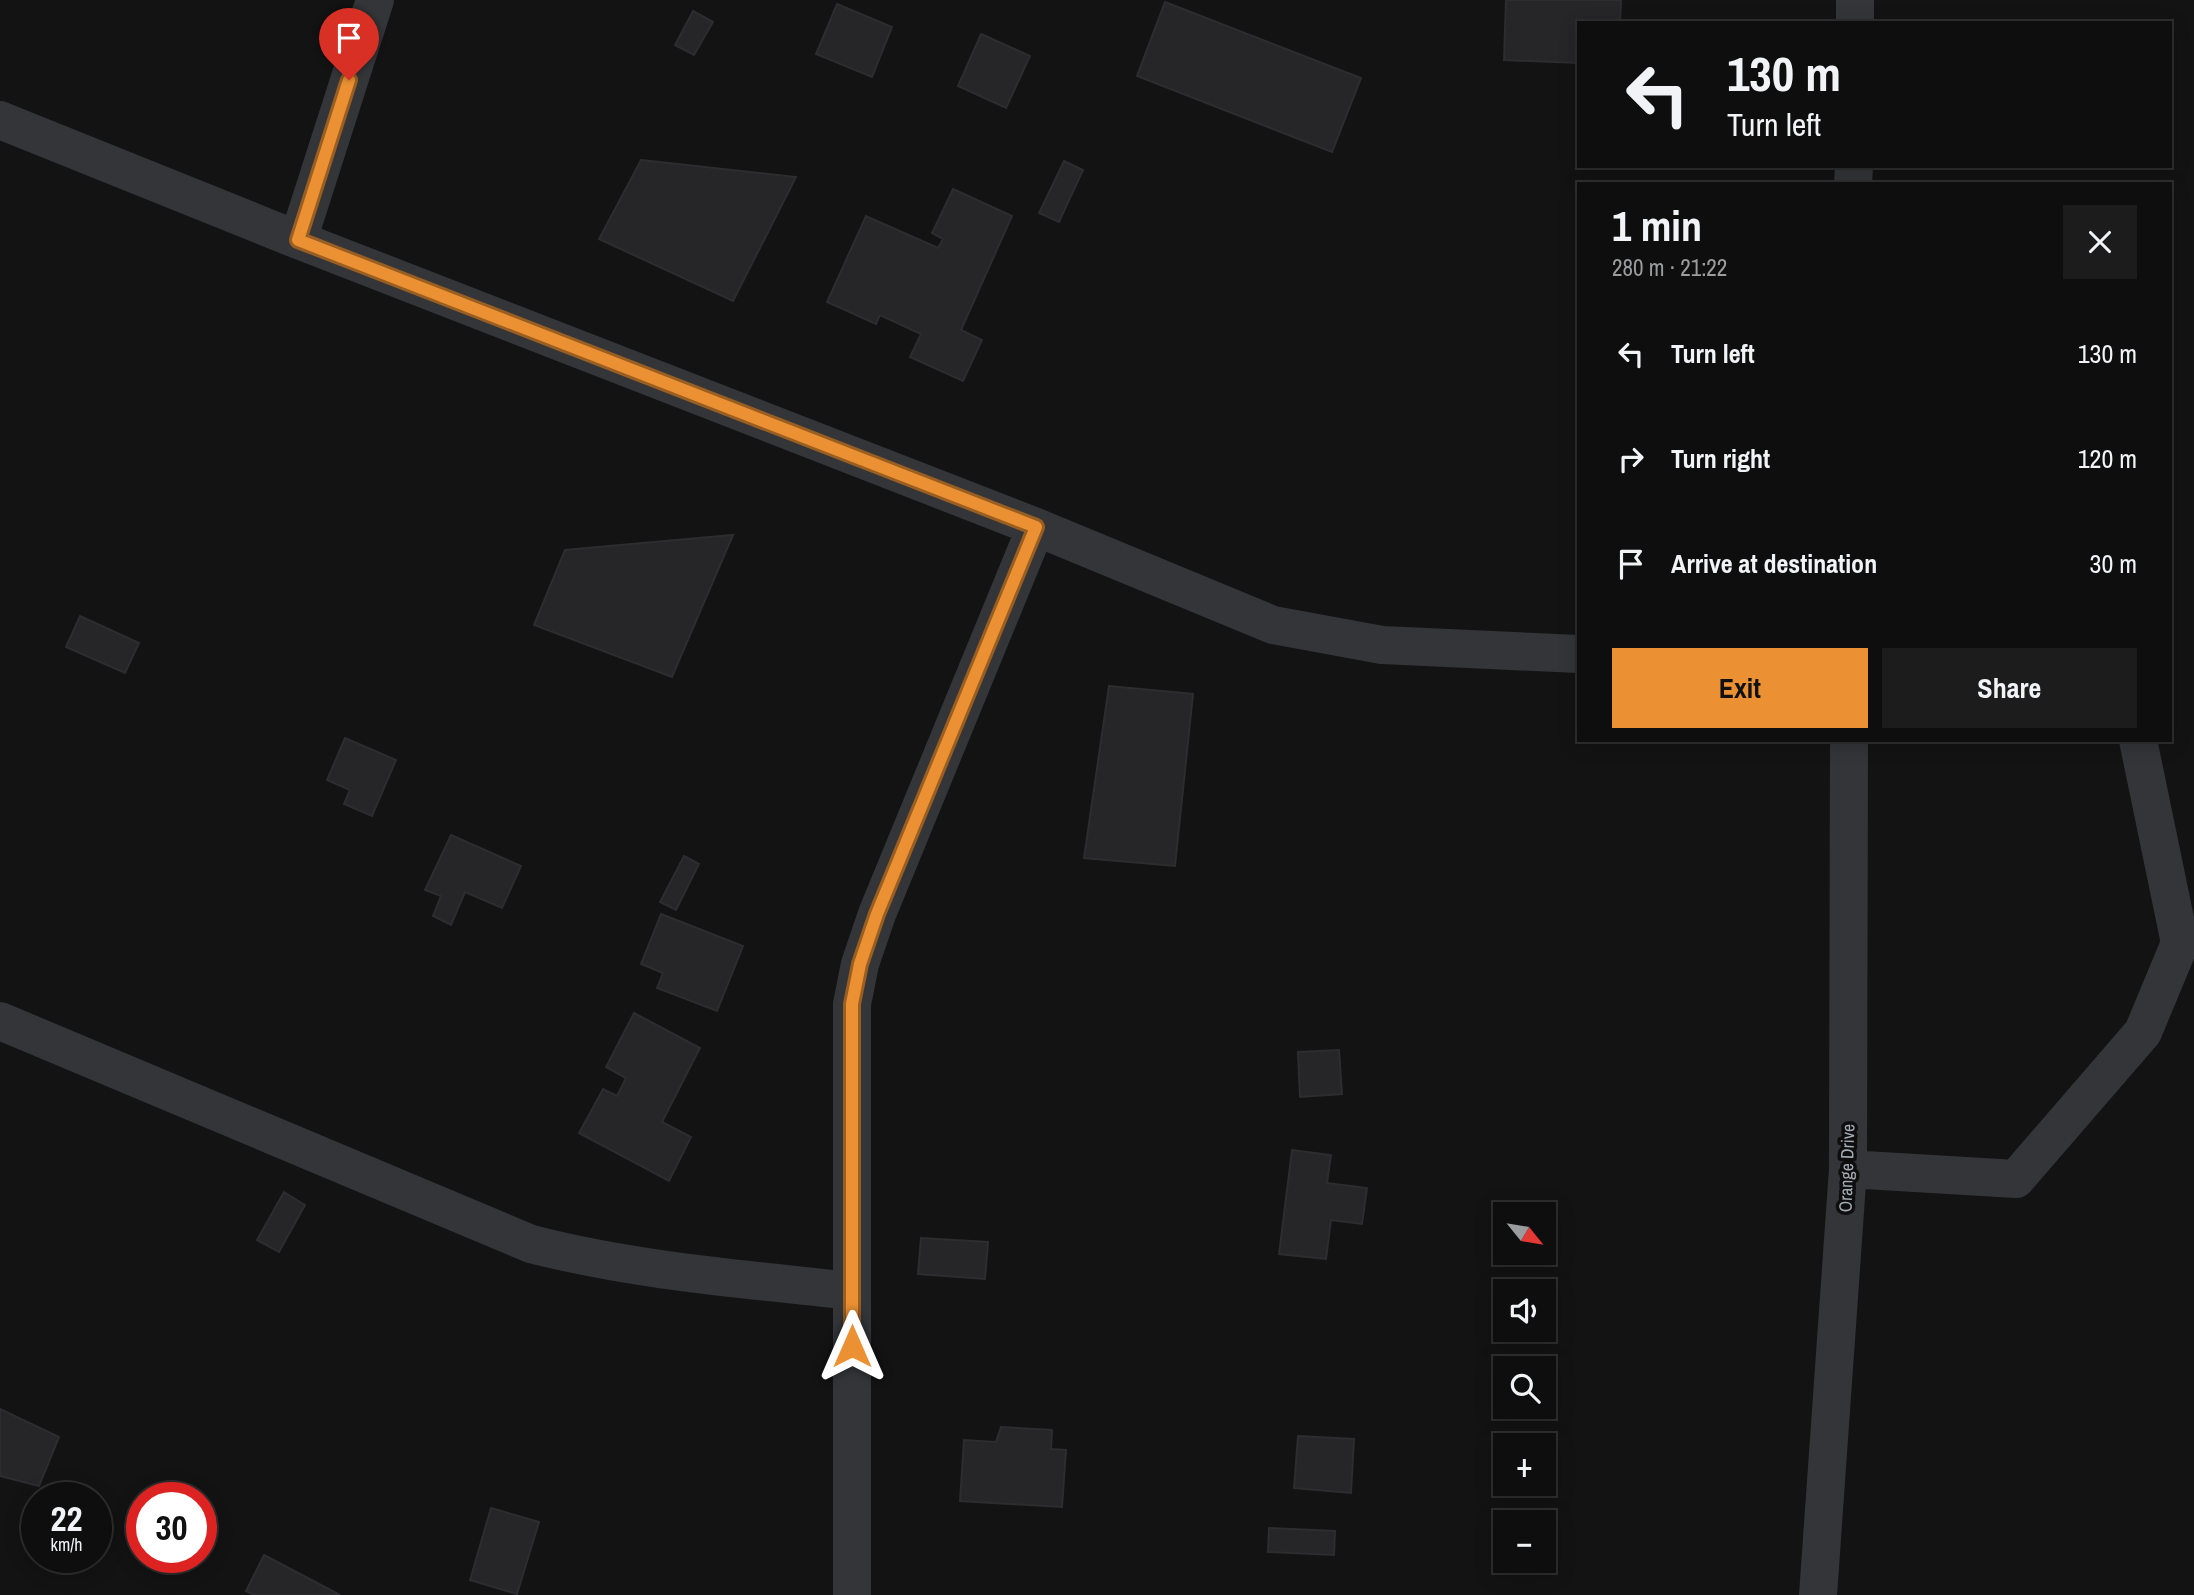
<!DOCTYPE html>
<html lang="en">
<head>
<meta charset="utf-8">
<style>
  :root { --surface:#0e0e0f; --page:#1c1c1d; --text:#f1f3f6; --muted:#9b9c9e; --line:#2e2e2f; --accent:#ec9133 }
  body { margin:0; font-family:"Archivo Narrow",sans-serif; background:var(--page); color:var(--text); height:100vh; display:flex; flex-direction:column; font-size:26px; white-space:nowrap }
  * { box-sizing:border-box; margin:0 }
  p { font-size:23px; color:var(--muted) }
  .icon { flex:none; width:38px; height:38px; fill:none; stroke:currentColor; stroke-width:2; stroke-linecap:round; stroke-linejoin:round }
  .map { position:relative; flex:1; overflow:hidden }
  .panel { position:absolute; left:1577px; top:182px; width:595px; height:560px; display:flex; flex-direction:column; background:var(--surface); border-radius:0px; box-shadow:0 4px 18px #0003,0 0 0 2px var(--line) }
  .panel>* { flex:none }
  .guide { position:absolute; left:1577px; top:21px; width:595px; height:147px; border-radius:0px; box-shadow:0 4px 18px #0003,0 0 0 2px var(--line); background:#0e0e0f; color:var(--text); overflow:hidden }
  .needle { width:46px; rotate:120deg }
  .fabs { position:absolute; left:1493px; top:1202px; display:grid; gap:14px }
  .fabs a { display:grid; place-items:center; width:63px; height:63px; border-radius:0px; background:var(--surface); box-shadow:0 4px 18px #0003,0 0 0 2px var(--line); font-size:35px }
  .speed { position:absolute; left:21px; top:1482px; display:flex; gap:14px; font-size:35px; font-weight:700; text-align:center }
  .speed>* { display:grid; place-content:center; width:91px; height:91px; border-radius:50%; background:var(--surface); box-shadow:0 4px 18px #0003,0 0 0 2px var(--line); line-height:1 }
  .speed small { font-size:18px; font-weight:400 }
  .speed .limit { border:10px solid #d22; background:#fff; color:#111 }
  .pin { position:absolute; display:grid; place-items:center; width:60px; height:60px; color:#fff; margin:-72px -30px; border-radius:50% 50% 50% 0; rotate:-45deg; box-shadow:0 0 7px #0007 }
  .pin .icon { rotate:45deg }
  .me { position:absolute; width:77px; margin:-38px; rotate:0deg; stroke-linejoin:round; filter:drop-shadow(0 0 5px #0008) }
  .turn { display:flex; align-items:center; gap:24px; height:147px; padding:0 35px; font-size:32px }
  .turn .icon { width:91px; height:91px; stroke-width:2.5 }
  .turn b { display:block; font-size:49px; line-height:60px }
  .round { display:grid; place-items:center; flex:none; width:74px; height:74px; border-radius:0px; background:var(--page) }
  .headline { display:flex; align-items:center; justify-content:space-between; height:119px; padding:0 35px }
  h1 { font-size:42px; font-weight:700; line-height:52px }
  .cta { display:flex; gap:14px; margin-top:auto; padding:14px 35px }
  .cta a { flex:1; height:80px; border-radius:0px; background:var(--accent); color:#111; font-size:28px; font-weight:700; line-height:80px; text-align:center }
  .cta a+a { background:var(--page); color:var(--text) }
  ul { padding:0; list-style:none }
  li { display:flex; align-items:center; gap:21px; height:105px; padding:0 35px }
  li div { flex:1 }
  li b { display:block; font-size:26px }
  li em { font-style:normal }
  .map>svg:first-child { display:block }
  .building { fill:#262628; stroke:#2d2d30; stroke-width:2 }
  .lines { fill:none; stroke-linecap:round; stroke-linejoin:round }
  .minor { stroke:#343539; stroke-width:38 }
  .route-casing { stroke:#995e21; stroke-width:18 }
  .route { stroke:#ec9133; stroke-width:12 }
  .labels { text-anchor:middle; stroke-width:7; stroke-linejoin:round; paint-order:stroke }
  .street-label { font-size:18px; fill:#a4acb4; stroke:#0e0e0f }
</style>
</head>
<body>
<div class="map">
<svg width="2194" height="1595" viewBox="0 0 2194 1595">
  <rect width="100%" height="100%" fill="#131314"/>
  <path class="building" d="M1506,0h115l-1,23h-42v40l-74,-3z
    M1165,2l196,76 -29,74 -195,-76z
    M837,4l55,23 -20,50 -56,-23z
    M693,11l20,11 -19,33 -19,-10z
    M981,34l49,22 -24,52 -48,-22z
    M641,160l155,17 -63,124 -134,-62z
    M1064,161l19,9 -24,52 -20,-9z
    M953,189l59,27 -51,114 21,10 -19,41 -53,-24 11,-23 -41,-19 -4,9 -49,-22 39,-86 72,32 5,-9 -11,-6z
    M733,535l-61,142 -138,-52 31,-75z
    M80,616l59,27 -14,30 -59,-26z
    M1109,686l84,8 -18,172 -91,-8z
    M345,738l51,22 -24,56 -28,-12 6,-14 -23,-10z
    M451,835l70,31 -19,42 -37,-16 -14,33 -18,-9 8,-20 -16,-6z
    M684,856l15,8 -23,46 -16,-8z
    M661,914l82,32 -26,65 -60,-23 6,-15 -22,-9z
    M634,1013l66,35 -38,74 29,15 -22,44 -90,-48 24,-44 14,7 9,-18 -20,-11z
    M1339,1050l3,44 -42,3 -2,-45z
    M1292,1150l39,5 -4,28 40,5 -5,36 -31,-4 -5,39 -47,-5z
    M284,1192l21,13 -26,47 -22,-12z
    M921,1238l67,4 -3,37 -67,-5z
    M0,1409l59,28 -20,49 -39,-10z
    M1001,1427l51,3 -1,19 15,1 -4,57 -102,-6 4,-61 32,2z
    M1298,1436l56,3 -3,54 -57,-5z
    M491,1508l48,14 -22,72 -47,-14z
    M1269,1528l66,3 -1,24 -66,-3z
    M264,1555l76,40h-86l-8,-4z"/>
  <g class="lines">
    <path class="minor" d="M1855,23v-23
      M0,120l298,120 738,287 237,98 109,20 196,9
      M1853,184l1,-18
      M298,240l77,-240
      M0,1021l531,223c105,27 213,35 320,47
      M1848,1169l168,10 127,-147 37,-89 -42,-203
      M852,1595v-591l8,-40 17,-50 159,-387
      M1818,1595l30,-426 1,-429"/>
  </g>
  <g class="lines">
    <defs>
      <path id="route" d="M349,80l-51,160 738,287 -159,387 -17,50 -8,40v342"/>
    </defs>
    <use href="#route" class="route-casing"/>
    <use href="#route" class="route"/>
  </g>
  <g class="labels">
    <g class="street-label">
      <text transform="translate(1847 1168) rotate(-88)" y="6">Orange Drive</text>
    </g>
  </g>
</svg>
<div class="fabs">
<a><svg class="needle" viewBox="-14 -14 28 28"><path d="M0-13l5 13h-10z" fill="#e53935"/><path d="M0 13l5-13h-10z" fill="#9b9c9e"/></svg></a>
<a><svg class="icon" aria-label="sound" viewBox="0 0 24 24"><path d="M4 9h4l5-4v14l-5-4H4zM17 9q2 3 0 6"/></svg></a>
<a><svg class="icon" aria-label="search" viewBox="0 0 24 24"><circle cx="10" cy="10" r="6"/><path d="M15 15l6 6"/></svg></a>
<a>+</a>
<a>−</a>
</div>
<div class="speed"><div>22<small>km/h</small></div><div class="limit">30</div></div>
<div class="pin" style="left:349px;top:80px;background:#d93025"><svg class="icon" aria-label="arrive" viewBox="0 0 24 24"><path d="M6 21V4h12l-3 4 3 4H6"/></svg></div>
<svg class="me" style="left:852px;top:1346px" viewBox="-20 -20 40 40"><path d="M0-17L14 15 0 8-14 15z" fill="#ec9133" stroke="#fff" stroke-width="4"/></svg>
<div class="guide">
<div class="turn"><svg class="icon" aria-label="left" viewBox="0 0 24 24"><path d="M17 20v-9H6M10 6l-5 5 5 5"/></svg><div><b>130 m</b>Turn left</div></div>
</div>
<section class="panel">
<div class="headline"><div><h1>1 min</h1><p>280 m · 21:22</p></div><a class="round"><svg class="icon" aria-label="close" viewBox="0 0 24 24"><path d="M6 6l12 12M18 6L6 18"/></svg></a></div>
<ul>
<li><svg class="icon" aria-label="left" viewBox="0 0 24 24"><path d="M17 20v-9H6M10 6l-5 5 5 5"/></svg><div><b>Turn left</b></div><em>130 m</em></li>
<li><svg class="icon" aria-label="right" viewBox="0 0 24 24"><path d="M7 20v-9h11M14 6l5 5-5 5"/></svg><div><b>Turn right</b></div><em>120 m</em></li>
<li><svg class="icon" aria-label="arrive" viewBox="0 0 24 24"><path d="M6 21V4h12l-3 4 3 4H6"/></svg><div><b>Arrive at destination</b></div><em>30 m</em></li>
</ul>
<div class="cta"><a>Exit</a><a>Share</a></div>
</section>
</div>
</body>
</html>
